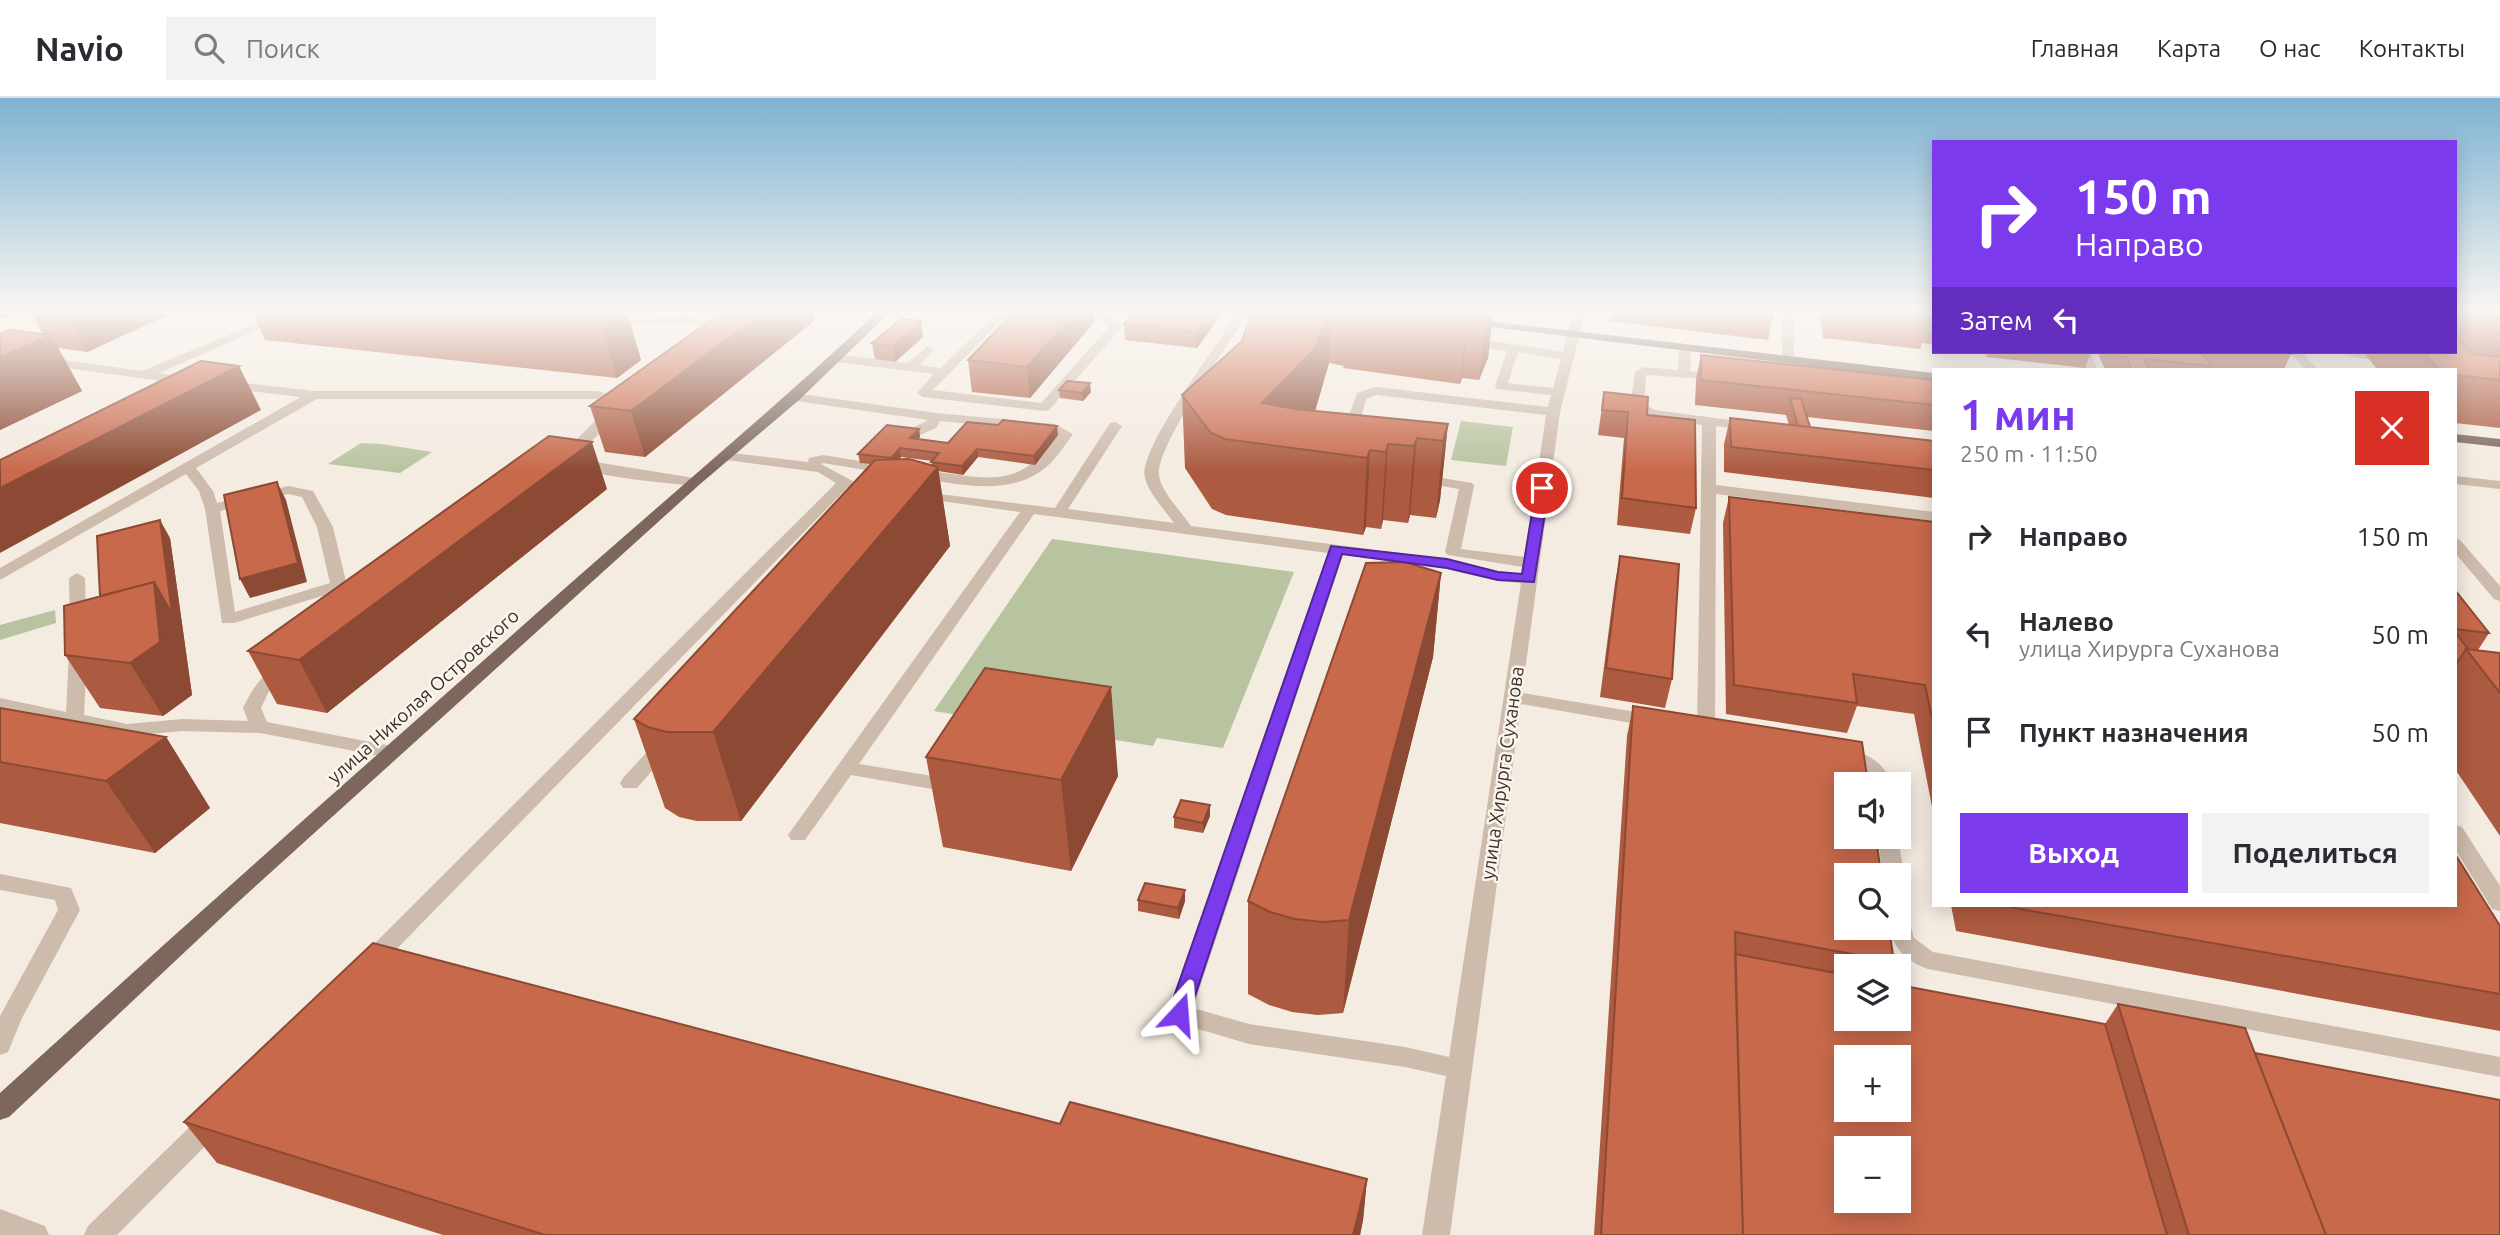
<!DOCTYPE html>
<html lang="ru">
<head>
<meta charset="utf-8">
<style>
  :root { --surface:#fff; --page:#f2f2f3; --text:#2b2b33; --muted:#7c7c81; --line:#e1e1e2; --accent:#7c3aed }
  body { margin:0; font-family:Ubuntu,sans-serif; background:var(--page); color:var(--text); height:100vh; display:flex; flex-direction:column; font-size:26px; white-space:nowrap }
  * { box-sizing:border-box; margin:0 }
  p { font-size:23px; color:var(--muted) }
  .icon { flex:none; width:38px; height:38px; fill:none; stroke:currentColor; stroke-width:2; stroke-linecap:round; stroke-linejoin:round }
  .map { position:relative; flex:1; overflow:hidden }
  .panel { position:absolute; left:1932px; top:270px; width:525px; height:539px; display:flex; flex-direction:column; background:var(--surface); border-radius:0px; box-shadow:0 4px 18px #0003 }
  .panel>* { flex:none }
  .banner { position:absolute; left:1932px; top:42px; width:525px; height:214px; border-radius:0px; box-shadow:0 4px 18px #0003; background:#7c3aed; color:#fff; overflow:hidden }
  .tools { position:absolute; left:1834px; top:674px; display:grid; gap:14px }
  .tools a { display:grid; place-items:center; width:77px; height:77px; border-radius:0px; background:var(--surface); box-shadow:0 4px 18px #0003; font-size:35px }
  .pin { position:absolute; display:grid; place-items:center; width:60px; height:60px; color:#fff; margin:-30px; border:4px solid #fff; border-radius:50%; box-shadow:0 2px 7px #0007 }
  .me { position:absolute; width:77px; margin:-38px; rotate:19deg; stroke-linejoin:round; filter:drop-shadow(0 0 5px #0008) }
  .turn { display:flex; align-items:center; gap:24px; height:147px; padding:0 28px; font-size:32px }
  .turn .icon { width:91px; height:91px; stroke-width:2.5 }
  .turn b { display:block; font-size:49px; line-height:60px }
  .then { display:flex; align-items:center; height:66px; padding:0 28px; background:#0003; gap:14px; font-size:26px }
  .round { display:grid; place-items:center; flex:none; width:74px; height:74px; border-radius:0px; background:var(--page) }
  .summary { display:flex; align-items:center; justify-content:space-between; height:119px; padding:0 28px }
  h1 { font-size:42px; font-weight:700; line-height:52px; color:var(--accent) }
  .action { display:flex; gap:14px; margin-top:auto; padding:14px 28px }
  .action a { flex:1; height:80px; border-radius:0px; background:var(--accent); color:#fff; font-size:28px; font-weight:700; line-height:80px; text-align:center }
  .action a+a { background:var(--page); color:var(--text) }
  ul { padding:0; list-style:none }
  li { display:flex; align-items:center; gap:21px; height:98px; padding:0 28px }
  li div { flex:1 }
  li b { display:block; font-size:26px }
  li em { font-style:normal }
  header { display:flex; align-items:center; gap:42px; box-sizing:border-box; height:98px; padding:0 35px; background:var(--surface); border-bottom:2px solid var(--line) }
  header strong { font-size:33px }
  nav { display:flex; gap:38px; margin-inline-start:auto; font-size:24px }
  .search { width:490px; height:63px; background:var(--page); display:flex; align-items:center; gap:18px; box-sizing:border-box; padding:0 24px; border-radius:0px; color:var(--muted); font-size:26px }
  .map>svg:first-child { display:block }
  .green { fill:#b8c4a0 }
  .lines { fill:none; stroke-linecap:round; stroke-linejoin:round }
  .minor { fill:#cdbbac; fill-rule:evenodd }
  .major { fill:#7d675c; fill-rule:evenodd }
  .wall { fill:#ac5a40; fill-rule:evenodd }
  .shaded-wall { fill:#8c4a34 }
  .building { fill:#c8694b; stroke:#8c4a34; stroke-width:2; fill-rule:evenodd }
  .route { fill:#7c3aed; stroke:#51269a; stroke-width:2 }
  .labels { text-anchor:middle; stroke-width:5; stroke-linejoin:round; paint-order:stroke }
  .street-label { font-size:19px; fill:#3b302b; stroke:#fbf5ee }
</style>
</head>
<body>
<header>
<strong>Navio</strong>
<div class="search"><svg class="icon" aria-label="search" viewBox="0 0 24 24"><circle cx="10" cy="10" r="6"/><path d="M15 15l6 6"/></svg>Поиск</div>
<nav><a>Главная</a><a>Карта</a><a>О нас</a><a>Контакты</a></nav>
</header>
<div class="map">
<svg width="2500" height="1137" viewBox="0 0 2500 1137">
  <rect width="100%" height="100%" fill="#f4ebe1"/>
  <path class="green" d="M1461,323l52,6 -7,39 -55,-6z
    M361,345l21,1 50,8 -32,21 -72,-9z
    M1052,441l242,33 -71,176 -66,-10 -4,8 -219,-35z
    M55,512l1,13 -56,17v-15z"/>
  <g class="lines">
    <path class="minor" d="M281,215h16l-138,60 36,5v6l-4,1 -191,-26v-8l142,20z
      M997,215h12l-76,77 108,13 68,-76 -14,-14h13l14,14 -73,83 -5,1 -121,-14 -6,-4 17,-19 -98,-12 -6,-4 6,-4 71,9 21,-17 6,4 -15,15 22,3z
      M1236,215l36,3 6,3 -6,3 -28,-3c-17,27 -90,131 -85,157 3,17 22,35 32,50l256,33 51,12 24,3 1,-7 -75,-12 -3,-3 14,-63 -41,-7 -7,-4 7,-4 54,9 2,3 -13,63 64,8 21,-142 -170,-20 -10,4 -5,19 -14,20h-10l-2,-3 13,-17 9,-25 19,-6 172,20 3,-12 -54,-6 -2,-3 12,-35 -40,-6 -6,-4 6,-4 96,15 10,-39h12l-25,99 -38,281 132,22 9,6 -9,6 -133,-23 -71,531h-28l24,-159 -41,-9 -156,-23 -78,-23 -4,-7 161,-461 -294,-39 -175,250 86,14 3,5 -3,5 -7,2 -87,-15 -46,65h-14l-3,-5 232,-323 -101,-14 -5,-1 -2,-3 2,-3 141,17 55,-85 5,-1 7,4 -54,83 106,14c-9,-13 -25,-29 -29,-45 -8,-29 75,-134 91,-165zM1518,254l43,7 -8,29 -45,-5zM1343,457l104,14 51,12 23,2 -72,474 -44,-10 -156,-23 -56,-16z
      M1782,215h12v47l-6,4 -6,-4z
      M684,219l46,5 6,3 -6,3 -46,-5 -76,4 -6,-3 6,-3z
      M1685,246l6,4 -1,23 33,3v6l-77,-5 -2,29 11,6 97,13 7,4 -7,4 -36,-5v59l218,27v9l-218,-27 -1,236 -9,6 -9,-6 5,-305 -55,-8 -17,-11 5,-34 8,-5 35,3 1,-22z
      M2079,254h12l6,17h-12z
      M2290,254h12l15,17h-12z
      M2343,254h38l12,4c-9,7 -41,3 -50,-4z
      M229,283l85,10h283l14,4 11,13c-11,21 -35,28 -39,52l111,18 7,4 -7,4c-25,-3 -110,-9 -125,-24l5,-20 34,-34 -12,-9h-279l-121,69 17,23 4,12 71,-17 25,5 20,36 14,59 -2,3 -111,34h-12l-17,-114 -6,-18 -13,-17 -186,106v-12l301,-171 -76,-9 -2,-3zM288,396l14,3 15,30 13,56 -95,29 -15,-101z
      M794,295l142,20 119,11 18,10c-8,11 -17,25 -28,34 -36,29 -86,16 -127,10l-7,-4 2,-3c12,-3 26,2 39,3 53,8 73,5 106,-39l-6,-3 -112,-11 -4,7 -28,12 -7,-4 2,-3 25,-13 -139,-20 -1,-3z
      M724,354l84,10 1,-4 14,-3 67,11 7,4 -7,4 -67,-11 -2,1 39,21 -7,4 -6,-1 -469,480 -8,3 -8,-3 -3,-6 3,-6 474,-473 -18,-11 -99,-13 -2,-3z
      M2455,378l45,5v8l-45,-5z
      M2455,440l5,2 40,46v15l-6,-2 -39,-46z
      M77,475l8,5 1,47 -8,5 -8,-5 -1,-47z
      M78,550l9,5 -3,62 43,9 56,-5 65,2 -5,-13c9,-18 19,-37 40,-42l9,5 -22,18 -9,19 6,14 124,24 7,2 2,4 -2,4 -7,2 -131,-25 -77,-2 -56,5 -127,-26v-12l66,14 3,-59z
      M663,642l7,2 2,4 -2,4 -33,38h-14l-3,-5 3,-5 33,-36z
      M1844,649c21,6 41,14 47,37h-20c-5,-21 -26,-18 -36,-31l2,-4z
      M2455,727l7,2 38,59v25l-8,-2 -37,-60z
      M1878,738h20l6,39 -4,5 -1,-5h-17z
      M0,776l71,14 9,22 -58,108 -14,34 -8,3v-39l58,-106 -3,-10 -55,-10z
      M1899,813l8,2 7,25 19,14 567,105v20l-572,-108c-21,-7 -34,-20 -39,-41h10z
      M213,1012l9,3 4,8 -4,8 -105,106h-33l4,-9 116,-113z
      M0,1111l45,17 4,9h-49z"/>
    <path class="major" d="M876,215h13l-90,87 -100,85 -462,418 -228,214 -9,3v-27c189,-172 380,-341 572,-511 101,-89 205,-176 304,-269z
      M1470,221l464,54v8l-468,-57 -2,-2z
      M2455,336l45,5v8l-45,-5z"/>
  </g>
  <path class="wall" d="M31,215h141l-85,39 -29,-4 24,43 -82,39v-96h43z
    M253,215h374l14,47 -24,18 -352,-38z
    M721,215h92l1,8 -169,136 -40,-5 -15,-46z
    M1012,215h83v8l-65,77 -58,-6 -4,-32z
    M1134,215h88l-25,35 -72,-8 -1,-16z
    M1252,215h241l-5,45 -9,22 -17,-2 -2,6 -117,-16 1,-2 -15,-3 -14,48 133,13 -8,76 -4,18 -26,-3 -2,8 -25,-3 -2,9 -15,-2 -3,8 -137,-20 -14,-6 -27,-41 -3,-73 60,-54z
    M1612,215h161v4l-5,23 -158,-19z
    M1820,215h114v34h-2l-1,-3 -9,-1 -2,6 -97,-11z
    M2455,215h45v115l-45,-5v-54h-78l-14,-17h92z
    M921,223l2,16 -28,25 -20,-3 -3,-16z
    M1986,254h105l-6,16 -98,-11z
    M2097,254h192l2,2 -7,15h-179z
    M1701,257l233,25v51l-127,-14 3,10 124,14v57l-210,-26v-28l6,-26 59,7 -3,-10 -91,-10 1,-26z
    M1059,292l32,2 -8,9 -23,-3z
    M1604,294l43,23 49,93 -6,26 -73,-9 7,-87 -26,-3z
    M919,331l1,8 -2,2 30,4 110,-8 -23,30 -57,-8 -15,18 -25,-4 12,75 -209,275h-44l-18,-4 -14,-9 -31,-89 237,-255 -11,-1 -2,-9zM901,359l31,4v5l-33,-6z
    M607,391l-280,224 -50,-9 -29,-53z
    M1729,399l205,25v295l-20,-103 -57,-8 -10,27 -121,-19 -3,-191z
    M170,440l22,157 -29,21 -63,-8 -35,-53 35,-59z
    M1620,458l52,123 -7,29 -65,-11 15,-114z
    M1441,475l-8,84 -90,356 -25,2 -26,-3 -23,-7 -21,-11v-93z
    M2455,492l34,43 -11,17 22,3v183l-45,-67z
    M1633,608l261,256 -2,4h-46v52l259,6 13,-20 137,49 245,182h-906l33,-499z
    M0,610l166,29 44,71 -55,45 -155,-30z
    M926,659l192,19 -47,95 -128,-24z
    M1210,718l-7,17 -29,-5v-11z
    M1138,802l47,1 -6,18 -41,-8z
    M1951,807h504l45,21v105l-544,-100z
    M184,1024l876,2 307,55 -4,41 -3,15h-917l-226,-72z"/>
  <path class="shaded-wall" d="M0,215h14l-14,6z
    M66,215h106l-85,39z
    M615,215h12l14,47 -24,18 -16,-56z
    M762,215h51l1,8 -169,136 -14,-46z
    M1074,215h21v8l-65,77 -3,-31z
    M1211,215h11l-25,35v-16z
    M1326,215h5l-2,50 -16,55 -51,-15z
    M1468,215h1l-7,65 -2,6z
    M1486,215h7l-5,45 -9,22z
    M921,223l2,16 -28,25 -2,-16z
    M51,237l31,56 -82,39v-73z
    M239,268l22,44 -261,143v-65z
    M1090,285l1,9 -8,9 -1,-8z
    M1448,326l-8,76 -4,18 7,-77z
    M1057,328l1,9 -23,30 -1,-9z
    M919,331l1,8 -9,10 -1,-9z
    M1417,340l-7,77 -2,8 6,-77z
    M592,344l15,47 -280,224 -28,-53z
    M1388,346l-5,76 -2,9 5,-77z
    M900,350l1,9 -9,10 -1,-9z
    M977,351l1,8 -15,18 -1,-9z
    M1370,352l-4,77 -3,8 4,-77z
    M938,369l12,79 -209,275 -28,-89z
    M277,384l9,18 21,82 -57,16 -10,-19z
    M160,422l10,18 22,157 -29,21 -33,-53z
    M1441,475l-8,84 -90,356 6,-93z
    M1111,589l7,89 -47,95 -10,-91z
    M166,639l44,71 -55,45 -49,-72z
    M1210,707v11l-7,17v-10z
    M1185,792v11l-6,18 -1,-11z
    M1367,1081l-4,41 -3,15h-7z"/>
  <path class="building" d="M505,215h110l-14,9z
    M721,215h41l-131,98 -41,-5z
    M1013,215h61l-47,54 -59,-7z
    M1134,215h77l-14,19 -73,-8z
    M1252,215h74l-10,34 -54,56 33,6 153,15 -5,17 -26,-3 -3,8 -26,-2 -2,8 -16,-2 -3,8 -142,-19 -14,-6 -29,-38 60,-54z
    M1448,215h20l-1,2z
    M1757,215h16v4l-16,-2z
    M2455,215h45v7l-45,-4z
    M901,221l20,2 -28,25 -21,-3z
    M9,232l42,5 -51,22v-23z
    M2455,238l18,18 27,3v23l-45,-5v-6h-16l-16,-17h32z
    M2118,254h84l9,14 -67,-7 5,10h-18l-4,-12 -7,-1z
    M2266,254h23l2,2z
    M1701,257l233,25v25l-233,-25z
    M201,263l38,5 -239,122v-28z
    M1067,283l23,2 -8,10 -23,-3z
    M1604,294l44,5 -1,18 48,5 1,88 -74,-10 6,-86 -26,-2z
    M1790,300l11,1 9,28 -12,-1z
    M1730,320l204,23v29l-203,-23z
    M1003,322l54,6 -23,30 -57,-7 -15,17 -31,-4 8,-9 -39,-5 -9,10 -33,-4 29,-29 32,4 -9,9 38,5 19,-21 31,3z
    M549,338l43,6 -293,218 -51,-9z
    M909,361l29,8 -225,265h-46l-19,-5 -14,-8 241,-259z
    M277,384l21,81 -58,16 -16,-84z
    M1729,399l205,25v205l-9,-42 -72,-11 4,29 -123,-18z
    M160,422l12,94 -18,-32 -54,14 -3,-60z
    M1620,458l59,8 -7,115 -66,-11z
    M1405,464l36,11 -92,347 -27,2 -27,-3 -25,-7 -22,-11 118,-338z
    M154,484l6,60 -30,21 -65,-8 -1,-49z
    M2455,492l34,43 -34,-4z
    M2455,534l13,17h-2l-9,14 -2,-2z
    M2466,551l34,4v40z
    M985,570l126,19 -50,93 -135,-23z
    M1633,608l229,36 6,42h-22v52h30l5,39h-35v53h43l5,34 -159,-30 8,303h-142z
    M0,610l166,29 -60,44 -106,-19z
    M1181,702l29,5 -7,18 -29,-6z
    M2455,756l45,72v68l-502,-89h457z
    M1145,785l40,7 -7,18 -40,-8z
    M373,845l687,181 10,-22 297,77 -14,56h-808l-361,-113z
    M1735,856l111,21v43h53v-33l206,39 62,211h-424zM1846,959h53v53h-53zM1846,1050h53v52h-53z
    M2118,906l127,24 81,207h-137z
    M2255,955l245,47v135h-174z"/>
  <linearGradient id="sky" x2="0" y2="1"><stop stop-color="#7eb2d2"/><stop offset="0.57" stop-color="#faf6f2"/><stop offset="1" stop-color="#faf6f2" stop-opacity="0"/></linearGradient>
  <rect width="2500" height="374" fill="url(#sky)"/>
  <path class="route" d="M1542,386l7,4 -15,94 -36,-2 -51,-12 -105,-14 -153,460 -3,6 -7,3 -8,-3 -3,-6 163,-468 116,13 51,13 24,2 14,-86z"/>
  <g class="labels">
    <g class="street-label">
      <text transform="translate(423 598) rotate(-42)" y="7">улица Николая Островского</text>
      <text transform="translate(1502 675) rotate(-82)" y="7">улица Хирурга Суханова</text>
    </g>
  </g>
</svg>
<div class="tools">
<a><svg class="icon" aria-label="sound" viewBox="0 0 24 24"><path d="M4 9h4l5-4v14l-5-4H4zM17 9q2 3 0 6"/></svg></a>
<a><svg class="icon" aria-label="search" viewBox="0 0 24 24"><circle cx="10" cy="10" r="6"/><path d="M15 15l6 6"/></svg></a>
<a><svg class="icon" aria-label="layers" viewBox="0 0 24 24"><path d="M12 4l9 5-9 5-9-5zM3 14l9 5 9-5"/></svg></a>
<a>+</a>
<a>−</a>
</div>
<div class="pin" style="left:1542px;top:390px;background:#d93025"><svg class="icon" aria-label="arrive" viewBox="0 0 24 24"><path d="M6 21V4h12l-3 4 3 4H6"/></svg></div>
<svg class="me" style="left:1179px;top:916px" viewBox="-20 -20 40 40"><path d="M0-17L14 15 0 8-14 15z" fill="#7c3aed" stroke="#fff" stroke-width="4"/></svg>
<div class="banner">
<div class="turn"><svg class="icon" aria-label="right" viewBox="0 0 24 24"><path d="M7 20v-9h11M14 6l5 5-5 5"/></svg><div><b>150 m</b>Направо</div></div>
<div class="then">Затем<svg class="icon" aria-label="left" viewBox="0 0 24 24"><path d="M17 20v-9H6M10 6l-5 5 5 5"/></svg></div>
</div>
<section class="panel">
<div class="summary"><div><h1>1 мин</h1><p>250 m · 11:50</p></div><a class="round" style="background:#d93025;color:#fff"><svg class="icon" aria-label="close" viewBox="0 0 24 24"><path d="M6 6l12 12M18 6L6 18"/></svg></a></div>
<ul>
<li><svg class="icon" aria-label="right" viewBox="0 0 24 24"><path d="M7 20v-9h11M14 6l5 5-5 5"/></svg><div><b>Направо</b></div><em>150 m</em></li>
<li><svg class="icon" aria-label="left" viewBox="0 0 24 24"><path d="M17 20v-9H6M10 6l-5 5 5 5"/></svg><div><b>Налево</b><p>улица Хирурга Суханова</p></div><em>50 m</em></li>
<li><svg class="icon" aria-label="arrive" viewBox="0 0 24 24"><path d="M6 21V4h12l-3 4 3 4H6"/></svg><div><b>Пункт назначения</b></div><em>50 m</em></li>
</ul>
<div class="action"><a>Выход</a><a>Поделиться</a></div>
</section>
</div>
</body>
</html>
